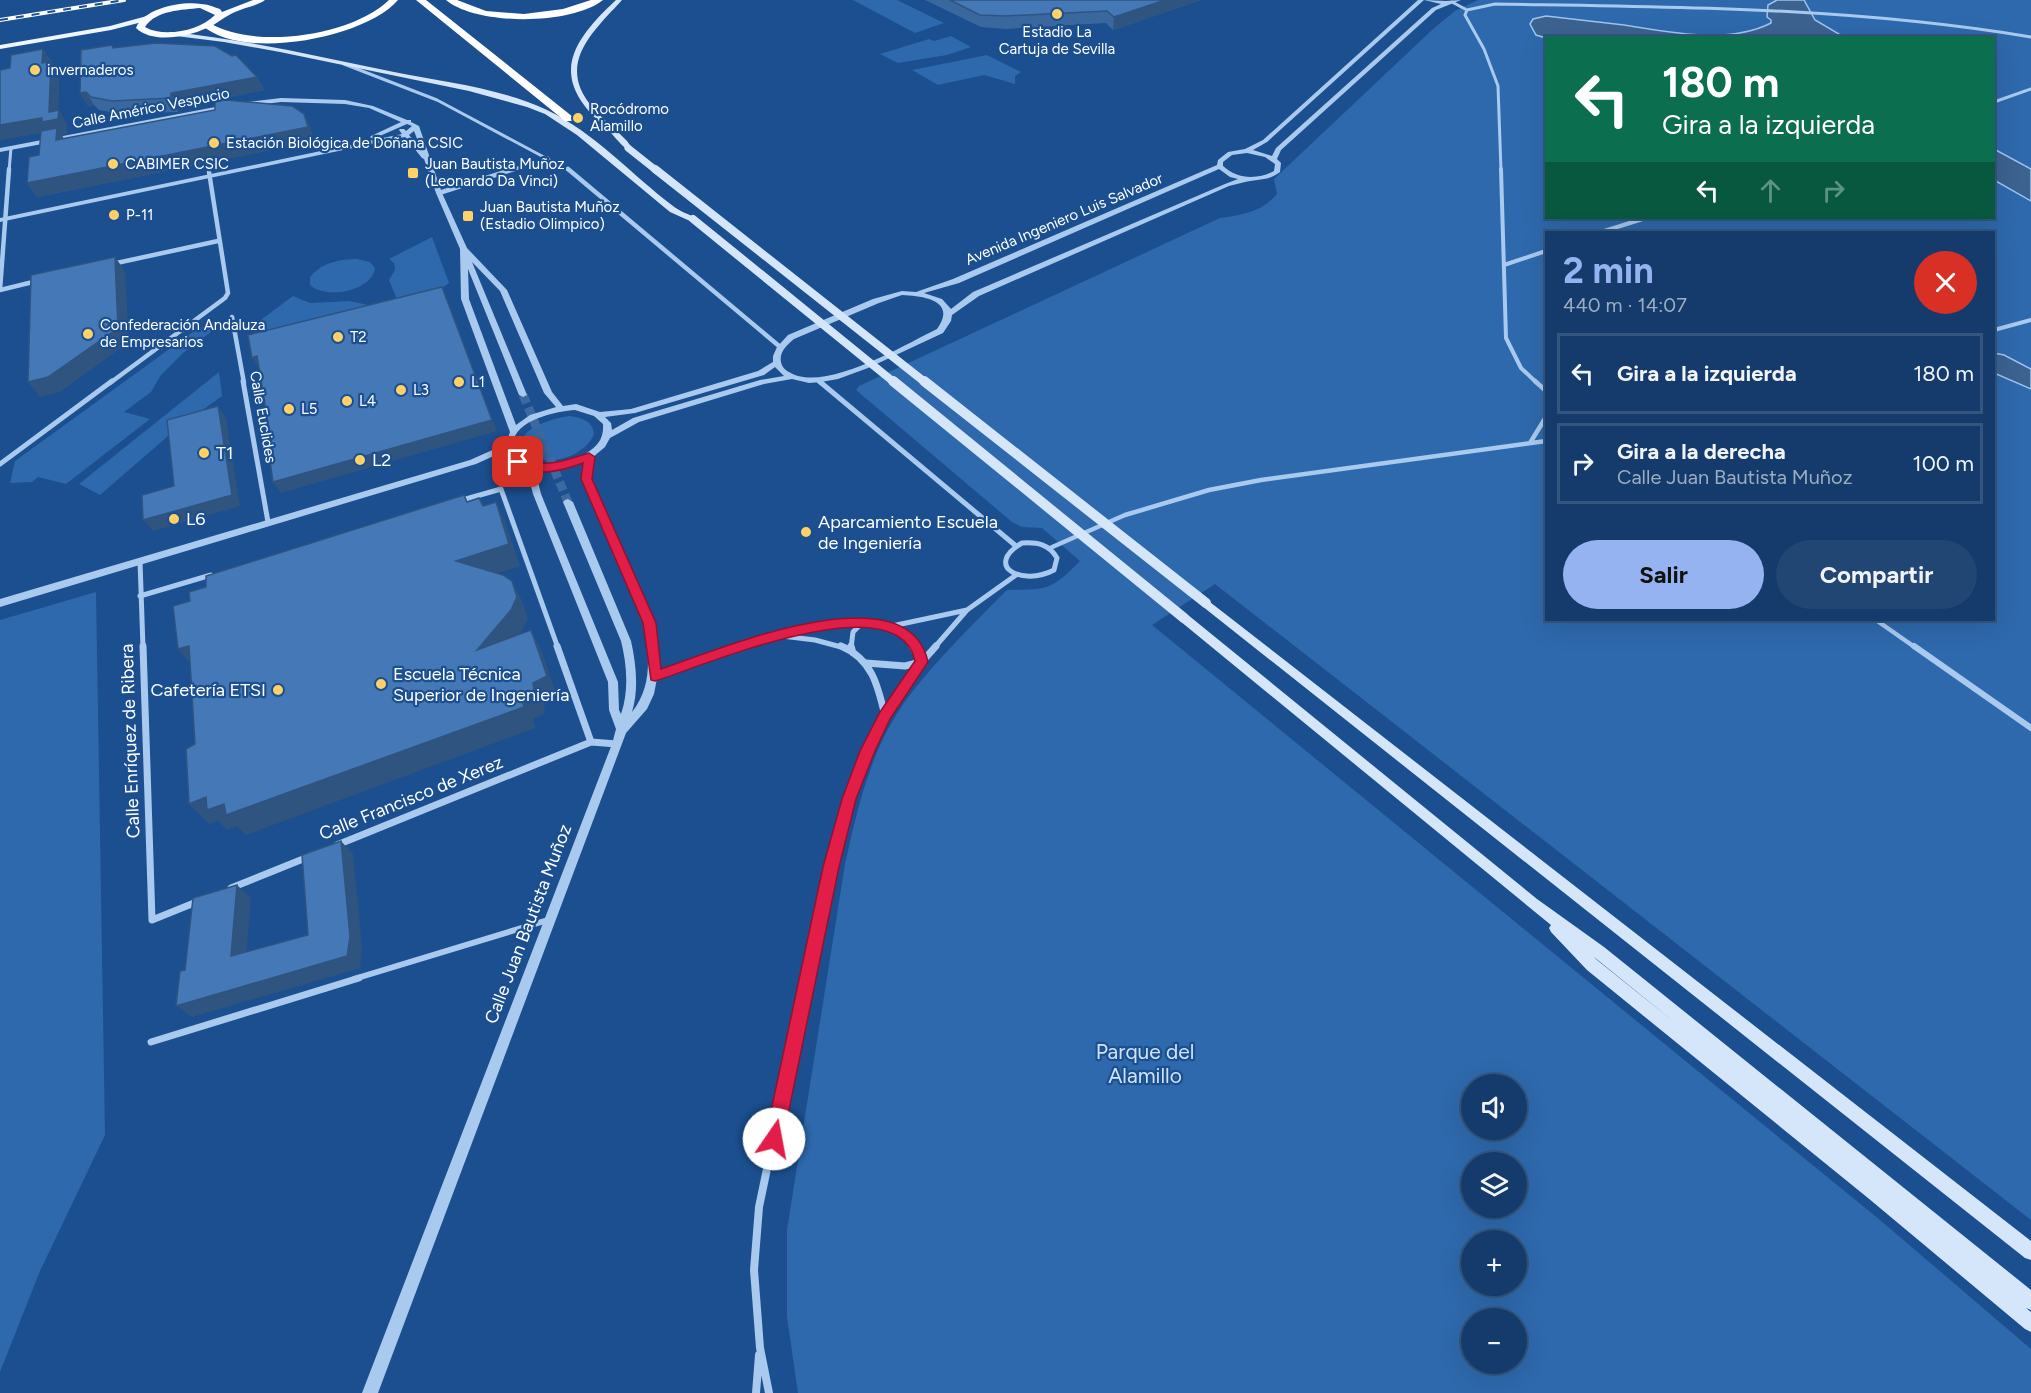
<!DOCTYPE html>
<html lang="es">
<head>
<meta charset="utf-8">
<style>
  :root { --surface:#143b6b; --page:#214673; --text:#f1f3f6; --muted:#9dadc1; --line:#33557e; --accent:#95b2f1 }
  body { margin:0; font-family:Figtree,sans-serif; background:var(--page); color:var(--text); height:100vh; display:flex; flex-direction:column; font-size:22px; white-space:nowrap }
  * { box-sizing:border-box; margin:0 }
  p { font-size:20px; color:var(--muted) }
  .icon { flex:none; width:33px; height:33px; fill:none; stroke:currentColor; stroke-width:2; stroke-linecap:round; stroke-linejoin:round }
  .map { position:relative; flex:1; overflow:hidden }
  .sheet { position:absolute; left:1545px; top:231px; width:450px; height:390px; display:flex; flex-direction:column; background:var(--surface); border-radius:0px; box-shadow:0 6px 24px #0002,0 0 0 2px var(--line) }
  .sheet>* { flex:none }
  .guide { position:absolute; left:1545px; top:36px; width:450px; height:183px; border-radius:0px; box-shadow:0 6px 24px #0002,0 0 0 2px var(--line); background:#0b6e4f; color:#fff; overflow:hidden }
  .buttons { position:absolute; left:1461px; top:1074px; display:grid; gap:12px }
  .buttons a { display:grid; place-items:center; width:66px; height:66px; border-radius:50%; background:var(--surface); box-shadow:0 6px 24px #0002,0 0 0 2px var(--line); font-size:30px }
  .pin { position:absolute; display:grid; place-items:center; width:51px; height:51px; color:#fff; margin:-26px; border-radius:12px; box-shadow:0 3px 9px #0006 }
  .me { position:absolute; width:66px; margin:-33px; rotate:12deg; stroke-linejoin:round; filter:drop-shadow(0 0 4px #0008) }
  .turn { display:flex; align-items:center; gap:21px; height:126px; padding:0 18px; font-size:27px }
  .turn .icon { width:78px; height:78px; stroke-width:2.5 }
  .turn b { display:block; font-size:42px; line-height:51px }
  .lanes { display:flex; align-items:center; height:57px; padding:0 18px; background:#0003; justify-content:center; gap:30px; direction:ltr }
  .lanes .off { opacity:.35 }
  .round { display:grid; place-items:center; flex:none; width:63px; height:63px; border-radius:32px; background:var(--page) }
  .overview { display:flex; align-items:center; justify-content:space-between; height:102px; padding:0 18px }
  h1 { font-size:36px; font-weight:700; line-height:45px; color:var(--accent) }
  .primary-button { display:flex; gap:12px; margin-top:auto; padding:12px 18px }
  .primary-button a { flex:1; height:69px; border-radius:36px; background:var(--accent); color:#111; font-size:24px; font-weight:700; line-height:69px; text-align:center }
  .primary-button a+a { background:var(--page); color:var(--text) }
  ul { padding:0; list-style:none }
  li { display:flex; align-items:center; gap:18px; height:81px; margin:0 12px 9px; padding:0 6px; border:3px solid var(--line); border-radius:0px }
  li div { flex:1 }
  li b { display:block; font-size:22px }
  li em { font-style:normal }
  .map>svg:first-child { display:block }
  .green { fill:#2e69ad; fill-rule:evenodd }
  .water { fill:#3c6290; stroke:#9cc4f0; stroke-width:1.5 }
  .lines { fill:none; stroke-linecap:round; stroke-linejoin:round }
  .tertiary-tunnel { stroke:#3d69a0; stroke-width:9; stroke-dasharray:9 4.5; stroke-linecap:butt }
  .pedestrian-far4 { stroke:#a9c9ee; stroke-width:3 }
  .pedestrian-far3 { stroke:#a9c9ee; stroke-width:4 }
  .pedestrian-far2 { stroke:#a9c9ee; stroke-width:4.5 }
  .pedestrian-far1 { stroke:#a9c9ee; stroke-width:6 }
  .pedestrian { stroke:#a9c9ee; stroke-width:7 }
  .minor-far4 { stroke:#a9c9ee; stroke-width:3 }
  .minor-far3 { stroke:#a9c9ee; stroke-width:4.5 }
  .minor-far2 { stroke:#a9c9ee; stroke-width:5 }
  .minor-far1 { stroke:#a9c9ee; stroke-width:7 }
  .minor { stroke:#a9c9ee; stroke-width:8 }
  .tertiary { fill:#a9c9ee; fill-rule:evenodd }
  .secondary { fill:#d6e6fa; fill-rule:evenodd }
  .primary { fill:#f0f6ff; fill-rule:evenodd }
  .trunk { fill:#f8faff; fill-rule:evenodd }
  .motorway { fill:#fff; fill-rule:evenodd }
  .rail-casing { stroke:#fff; stroke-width:4 }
  .rail { stroke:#1b4f8f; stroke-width:2; stroke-dasharray:8; stroke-linecap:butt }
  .secondary-bridge-far2 { stroke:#d6e6fa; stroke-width:7 }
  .secondary-bridge-far1 { stroke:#d6e6fa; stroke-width:8 }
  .secondary-bridge { stroke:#d6e6fa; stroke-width:10 }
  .wall { fill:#3a679d }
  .shaded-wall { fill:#305480 }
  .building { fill:#4478b7; stroke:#305480; stroke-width:1.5 }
  .route { fill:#e11d48; stroke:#92132f; stroke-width:1.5 }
  .poi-dot { fill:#ffd166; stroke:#1b4f8f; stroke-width:2 }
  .labels { text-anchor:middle; stroke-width:4.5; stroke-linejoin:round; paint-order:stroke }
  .far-poi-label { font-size:15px; fill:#fff; stroke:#1b4f8f; text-anchor:start }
  .far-street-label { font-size:15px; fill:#fff; stroke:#1b4f8f }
  .poi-label { font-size:18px; fill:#fff; stroke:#1b4f8f; text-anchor:start }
  .street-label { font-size:18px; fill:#fff; stroke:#1b4f8f }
  .near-park-label { font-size:21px; fill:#cfe3fa; stroke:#1b4f8f }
</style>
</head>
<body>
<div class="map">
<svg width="2031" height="1393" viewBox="0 0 2031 1393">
  <rect width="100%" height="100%" fill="#1b4f8f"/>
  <path class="green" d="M853,0h44l47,23 -29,10z
    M1478,0h553v1220l-816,-636 -63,41 728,595 151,129v44h-1233l-11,-76v-87l58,-366c12,-53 24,-108 55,-155 26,-39 73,-85 107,-119 42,-1 43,1 73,-29l-38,-33 -20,-1 -10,-5 -156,-132 3,-4 361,-168c23,-3 42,-6 57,-24l-3,-15 159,-150 22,-18zM1546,38h448v180h-448zM1546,232h448v388h-448zM1472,1084h44v46h-44zM1472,1162h44v46h-44zM1472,1240h44v46h-44zM1472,1318h44v46h-44z
    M951,36l20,11 -24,8 -49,8 -18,-9 49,-15 5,2z
    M987,55l34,17 -6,4v8l-31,-9 -46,10 -26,-15z
    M432,237l17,46 -22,16 -29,3 -9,-22 6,-10 -1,-7 -5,-4z
    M357,259l13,3 5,6c-3,23 -49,32 -65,17v-8c11,-14 30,-18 47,-18z
    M293,296l17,7 39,-2 39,8 -132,24 -2,-8z
    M212,324l4,1v3l-33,25 -22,22 -10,17 -27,20 26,7 -84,65 -28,-7 -6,5 -22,1 5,-22 182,-132z
    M219,372l3,24 -47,34 -75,65 -21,-11z
    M570,416c12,2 23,5 24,18 -8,21 -45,35 -65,20 -26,-22 27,-37 41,-38z
    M96,592l9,543 -65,136 -40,101v-752z"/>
  <path class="water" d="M1777,0h27l11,20 29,17 -298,1 -10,-3 -6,-11 3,-5 13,-3c26,3 52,6 78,9 46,7 104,20 147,-2v-3l-4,-3 1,-12z
    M1994,149l37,20v32l-37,-21z
    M1994,353l10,2 27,14v20l-37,-16z"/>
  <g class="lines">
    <path class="tertiary-tunnel" d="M523,395l45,107"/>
    <path class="pedestrian-far4" d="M1452,2l15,8
      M1994,102l37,-13
      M1501,171l-3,-85 -14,-37 -19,-34 2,-5 28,-6c181,3 357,3 536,33"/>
    <path class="pedestrian-far3" d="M1501,169l5,169 15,30 16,15
      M1601,232l45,-14
      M1504,265l42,-14
      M1994,330l37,-10"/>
    <path class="pedestrian-far2" d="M1535,381l11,10
      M1530,443l16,-26
      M1050,548l75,-33 84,-25 52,-10 285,-39
      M1876,620l40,28"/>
    <path class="pedestrian-far1" d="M1914,646l117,82
      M354,979l194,-59"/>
    <path class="pedestrian" d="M151,1042l208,-64"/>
    <path class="minor-far4" d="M344,64l93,36 133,71
      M9,171l2,-23
      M509,171l39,-13"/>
    <path class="minor-far3" d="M568,169l211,177
      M439,193l75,-24
      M112,264l106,-23
      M0,290l37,-9
      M0,290l9,-121
      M232,317l12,66
      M819,381l2,2
      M110,383l115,-85 3,-5 -19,-121"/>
    <path class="minor-far2" d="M243,381l25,141
      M819,381l197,165
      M0,464l112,-83
      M459,501l42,-12 57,159
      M1022,543c15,-1 27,1 35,15l-3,12c-32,17 -71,-4 -32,-27z
      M140,561l3,87
      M140,596l71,-21
      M892,626l75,-16
      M782,636l33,4 30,8
      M736,648c41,-13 133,-41 170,-12 3,3 5,9 7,12
      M851,648l2,-16 9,-9
      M934,648l33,-38 49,-35"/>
    <path class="minor-far1" d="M143,646l9,274 47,-19
      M557,646l34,96
      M841,646c31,13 37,40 44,70
      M851,646l2,7
      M866,663l39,3 16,-4 -9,-16
      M655,676l86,-30
      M337,845l254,-103 26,2
      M231,888l77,-31
      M807,979c23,-106 39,-204 99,-298 8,-12 20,-23 30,-35"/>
    <path class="minor" d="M756,1393l3,-38
      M769,1393l-9,-45 -6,-78 5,-63 48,-229"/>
    <path class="tertiary" d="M1418,0h6l-157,142 -14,8 19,6 4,-8 156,-140 9,-4 -17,-4 22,1 15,-1 -25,10 -155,140 -4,9 4,4 -1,9c-11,9 -22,7 -35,10 -5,1 -11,3 -16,4l-250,110 -27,19 -1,6 -8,12 -75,35 -30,11 -17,3 -12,1 -17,-4 -28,5 -125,38 -29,16 -5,9 -12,10 -3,22 64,144 3,16 2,29 -5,26 -7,15 -21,24 -248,660h-16l250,-649 4,-15 -7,-19 -1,-28 -75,-188 -7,-27 -10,-4 -9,-13 -31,14 -476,143v-8l470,-139 36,-16 4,-12 -49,-133 -1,-50 -24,-56 -12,-34 -2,-1 -17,-21 -405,85v-4l402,-84 -3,-4 1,-1h4l2,2 6,-5 -5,-2 -34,15 -3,-2 1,-1 30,-14 -32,-14 -24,-4 -64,-2 -50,6 -231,44v-4l231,-44 50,-6 64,2 28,6 34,14h4v2l8,4 23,67 25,55 40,42 45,102 11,14 13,-2 24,8 31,-3 127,-38 15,-9v-6l4,-9 11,-12 85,-36 29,-8 14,1 37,-13 264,-114 1,-5 10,-8 17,-3 18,-9zM414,131l7,18 -12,-14zM1247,153l18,4 10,7 -1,7c-17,9 -37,8 -51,-5v-4l9,-7zM1219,169l11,8 8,2 -13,5 -252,108 -22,17 -9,-10 -18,-6 35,-10zM472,262l28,29 44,102 12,14 -26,8 -14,10 -47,-126 -1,-30 51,126 4,2 4,-2zM902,295c23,1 55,6 35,34 -33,16 -114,65 -148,43 -4,-2 -7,-5 -8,-10 -2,-10 6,-17 13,-23l85,-36zM775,367l9,9 -24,4 -127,38 -21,12 -1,-7 -6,-6 30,-4 129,-38zM575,410l19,6 9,8c1,15 -5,22 -18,30 -16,10 -64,22 -71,-6 -6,-27 43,-37 61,-38zM584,462l-2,17 62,144c5,32 9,62 -12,89 7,-22 4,-49 -1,-71l-58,-139 -5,-3 -3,1 -2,2 58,139c6,24 8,50 0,73l-2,-4 -1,-28 -77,-188 -6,-24 22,1z"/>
    <path class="secondary" d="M616,0h6c-29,32 -67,64 -29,108 10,12 23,21 34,33l5,7 -4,2c-8,-5 -15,-16 -23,-23 -56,-49 -36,-83 11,-127z
      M170,32c74,7 146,24 219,39 53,11 109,16 158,39 48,23 85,65 126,96 7,6 17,8 24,13l-7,2 -20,-9 -93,-77 -32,-21 -18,-7 -58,-16 -189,-39 -56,-10 -56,-7 -1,-1z
      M1206,599l825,642v19l-6,-2 -823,-652 -2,-3 2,-3z
      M1184,614l4,1 349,284 67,48 427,343v20l-5,-2 5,4v20l-6,-3 -157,-131 -281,-228 -36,-38 -2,-4 2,-3 -371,-304 -2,-3zM1592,955l2,2 84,68 -81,-65z"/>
    <path class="primary" d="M147,16l4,2 -1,2 -39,10 -111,19v-4l110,-19z"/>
    <path class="trunk" d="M253,0h12c-8,6 -20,7 -30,12 -10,4 -18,12 -28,16 -20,9 -54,16 -71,0 8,-20 46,-27 65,-24 6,0 13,3 19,5l2,3zM200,8l15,7c-16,16 -51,23 -70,12 11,-17 37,-17 55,-19z"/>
    <path class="motorway" d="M389,0h9c-32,38 -157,62 -196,25l8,-2c44,27 142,13 179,-23z
      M416,0h10l147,117v4h-8z
      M446,0h11l29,11 38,3 39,-5 28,-9h12c-31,25 -126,26 -157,0z"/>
    <defs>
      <path id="rail" d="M0,20l124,-20"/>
    </defs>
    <use href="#rail" class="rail-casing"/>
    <use href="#rail" class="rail"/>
    <path class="secondary-bridge-far2" d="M628,148l29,23"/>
    <path class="secondary-bridge-far1" d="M655,169l271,214
      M693,219l202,164"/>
    <path class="secondary-bridge" d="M893,381l291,237
      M924,381l282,222"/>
  </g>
  <path class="wall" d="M925,0h276l-88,30 -7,-7 -101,6 -24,-2z
    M114,48l143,29 7,13 -45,9 85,15 6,13 4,14 -277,56 -10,-14 12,-28 2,-22 -31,-65 33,-19 16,25 -1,36 9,14v9l-6,1 3,5 151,-29v-10l-37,7v5l-58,2 -21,-4 -5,-5 -6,1 -8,-13z"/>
  <path class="shaded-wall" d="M1165,0h36l-88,30 1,-13z
    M43,49l8,13 -9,1z
    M51,61l8,13 -1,41 1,-5 8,14v9l-6,1 5,8 -1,12 -17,-22 -48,8v-15l42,-7 7,-6z
    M257,77l7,13 -86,17v5l-7,-14v-5z
    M86,92l8,13 -6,1 -8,-13z
    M304,114l6,13 4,14 -277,56 -10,-14z
    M115,257l10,14 4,71 -69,50 -20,5 -12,-15z
    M442,287l55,144 -216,62 -8,-11z
    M257,356l2,13 -7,-11z
    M218,406l8,12 14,88 -87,25 -10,-11 89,-25z
    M496,502l10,22 14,42 -52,17 -12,-22z
    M512,581l11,22 5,16 -6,12 -33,40 -12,-21z
    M531,630l11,22 15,45 -13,7 1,9 -12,6 2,9 -289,107 -9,-9 -10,4 -9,-10 -9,4 -20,-20 17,-7 315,-99 12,-15z
    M189,646l7,24 -18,-21z
    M341,841l12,13 9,94 -2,20 -168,49 -16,-11 171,-50z
    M237,885l14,13 -6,70 -14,-12z"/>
  <path class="building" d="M950,0h215l-51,17 -7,-6 -102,5 -25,-1z
    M156,43l59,3 17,10 4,-1 21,22 -86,16v5l-59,3 -21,-4 -5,-5 -6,1 1,-43 31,-5 1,3z
    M43,49l-1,14 9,-2 -2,51 10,-2 -1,9 -16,3v-4l-42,7v-55l10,-2 1,-13z
    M215,99l77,7 12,8 4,13 -281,56 2,-26 10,-2 2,-24 16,-3 -1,12 159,-30z
    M115,257l3,71 -70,49 -20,5 3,-107z
    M442,287l50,133 -219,62 -3,-21 4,-2 -17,-103 -5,2 -4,-23z
    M218,406l14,89 -89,25 -1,-25 32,-9 -7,-66z
    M464,495l3,7 12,-4 4,8 13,-4 13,42 -53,17 47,14 9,6 5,16 -6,13 -34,40 54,-20 16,46 -14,7 1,9 -13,6 3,9 -298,108 -2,-11 -17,6 -1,-13 -17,7 -3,-55 9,-5 -6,-98 -11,3 -5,-43 17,-5 -1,-9 17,-5v-11z
    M341,841l9,95 -3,20 -171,50 4,-35 5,-1 8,-72 44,-13 -6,71 77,-21 -6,-80z"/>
  <path class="route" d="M589,453l6,4 -3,22 64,144 5,46c54,-18 247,-101 267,-7l-38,57 -15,32 -19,48 -17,68 -56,272 -3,6 -6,3 -7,-3 -2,-6 58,-272 19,-68 18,-48 20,-39 35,-51c-17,-80 -214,6 -260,20l-4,-1 -8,-57 -62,-144 2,-16c-21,8 -53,16 -70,-1l5,-4c33,10 40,4 71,-5z"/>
  <g class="poi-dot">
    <circle cx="1057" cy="14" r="6"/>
    <circle cx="35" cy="70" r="6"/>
    <circle cx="578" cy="118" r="6"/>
    <circle cx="214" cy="143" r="6"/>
    <circle cx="113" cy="164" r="6"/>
    <rect x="407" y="167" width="12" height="12" rx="3"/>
    <circle cx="114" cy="215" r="6"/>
    <rect x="462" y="210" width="12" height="12" rx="3"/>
    <circle cx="88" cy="334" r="6"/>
    <circle cx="338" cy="337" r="6"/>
    <circle cx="459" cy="382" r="6"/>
    <circle cx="401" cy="390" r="6"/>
    <circle cx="347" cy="401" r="6"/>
    <circle cx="289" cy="409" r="6"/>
    <circle cx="204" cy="453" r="6"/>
    <circle cx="360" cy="460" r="6"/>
    <circle cx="174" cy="519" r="6"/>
    <circle cx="806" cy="532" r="6"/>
    <circle cx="381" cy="684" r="6"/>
    <circle cx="278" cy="690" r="6"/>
  </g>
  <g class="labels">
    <g class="far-poi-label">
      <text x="1057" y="37" text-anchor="middle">Estadio La<tspan x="1057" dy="17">Cartuja de Sevilla</tspan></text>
      <text x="47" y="75">invernaderos</text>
      <text x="590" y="114">Rocódromo<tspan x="590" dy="17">Alamillo</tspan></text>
      <text x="226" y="148">Estación Biológica de Doñana CSIC</text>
      <text x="125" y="169">CABIMER CSIC</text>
      <text x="425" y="169">Juan Bautista Muñoz<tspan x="425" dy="17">(Leonardo Da Vinci)</tspan></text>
      <text x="480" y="212">Juan Bautista Muñoz<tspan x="480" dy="17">(Estadio Olimpico)</tspan></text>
      <text x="126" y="220">P-11</text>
      <text x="100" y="330">Confederación Andaluza<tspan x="100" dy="17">de Empresarios</tspan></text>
      <text x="350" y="342">T2</text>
      <text x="471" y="387">L1</text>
      <text x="413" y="395">L3</text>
      <text x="359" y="406">L4</text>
      <text x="301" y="414">L5</text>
    </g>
    <g class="far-street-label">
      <text transform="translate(151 108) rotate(-11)" y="5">Calle Américo Vespucio</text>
      <text transform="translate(1064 219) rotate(-23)" y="5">Avenida Ingeniero Luis Salvador</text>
      <text transform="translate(263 417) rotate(80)" y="5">Calle Euclides</text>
    </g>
    <g class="poi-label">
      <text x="216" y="459">T1</text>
      <text x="372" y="466">L2</text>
      <text x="186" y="525">L6</text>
      <text x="818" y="528">Aparcamiento Escuela<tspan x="818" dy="21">de Ingeniería</tspan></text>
      <text x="393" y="680">Escuela Técnica<tspan x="393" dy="21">Superior de Ingeniería</tspan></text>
      <text x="266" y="696" text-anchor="end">Cafetería ETSI</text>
    </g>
    <g class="street-label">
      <text transform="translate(130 741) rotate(-92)" y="6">Calle Enríquez de Ribera</text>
      <text transform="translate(411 798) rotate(-22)" y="6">Calle Francisco de Xerez</text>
      <text transform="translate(528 924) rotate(-69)" y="6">Calle Juan Bautista Muñoz</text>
    </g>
    <g class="near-park-label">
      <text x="1145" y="1059">Parque del<tspan x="1145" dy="24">Alamillo</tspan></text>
    </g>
  </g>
</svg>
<div class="buttons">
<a><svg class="icon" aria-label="sound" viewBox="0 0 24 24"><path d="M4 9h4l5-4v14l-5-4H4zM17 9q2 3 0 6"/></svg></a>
<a><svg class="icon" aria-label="layers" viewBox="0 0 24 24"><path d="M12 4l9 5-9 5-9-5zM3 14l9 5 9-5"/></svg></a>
<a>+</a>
<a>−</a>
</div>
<div class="pin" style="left:518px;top:462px;background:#d93025"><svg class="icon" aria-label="arrive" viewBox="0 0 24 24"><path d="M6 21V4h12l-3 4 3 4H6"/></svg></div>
<svg class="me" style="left:774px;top:1139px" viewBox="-20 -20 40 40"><circle r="19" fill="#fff"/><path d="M0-13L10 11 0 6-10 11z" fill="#e11d48"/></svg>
<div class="guide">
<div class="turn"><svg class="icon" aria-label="left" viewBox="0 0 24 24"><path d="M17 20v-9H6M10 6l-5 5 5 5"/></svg><div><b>180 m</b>Gira a la izquierda</div></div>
<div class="lanes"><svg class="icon" aria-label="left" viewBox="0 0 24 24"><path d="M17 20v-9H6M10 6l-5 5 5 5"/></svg><svg class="icon off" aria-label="ahead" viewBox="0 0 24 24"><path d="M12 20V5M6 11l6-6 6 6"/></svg><svg class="icon off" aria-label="right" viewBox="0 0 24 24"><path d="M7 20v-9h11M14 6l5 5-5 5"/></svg></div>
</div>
<section class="sheet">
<div class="overview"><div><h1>2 min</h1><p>440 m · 14:07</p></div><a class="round" style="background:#d93025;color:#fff"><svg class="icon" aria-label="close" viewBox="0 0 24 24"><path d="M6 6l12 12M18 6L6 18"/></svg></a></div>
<ul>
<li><svg class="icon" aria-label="left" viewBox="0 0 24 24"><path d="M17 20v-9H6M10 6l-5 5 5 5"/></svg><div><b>Gira a la izquierda</b></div><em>180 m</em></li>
<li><svg class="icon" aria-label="right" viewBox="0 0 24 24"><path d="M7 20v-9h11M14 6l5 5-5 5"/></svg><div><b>Gira a la derecha</b><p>Calle Juan Bautista Muñoz</p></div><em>100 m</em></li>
</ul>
<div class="primary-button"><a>Salir</a><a>Compartir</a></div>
</section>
</div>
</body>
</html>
